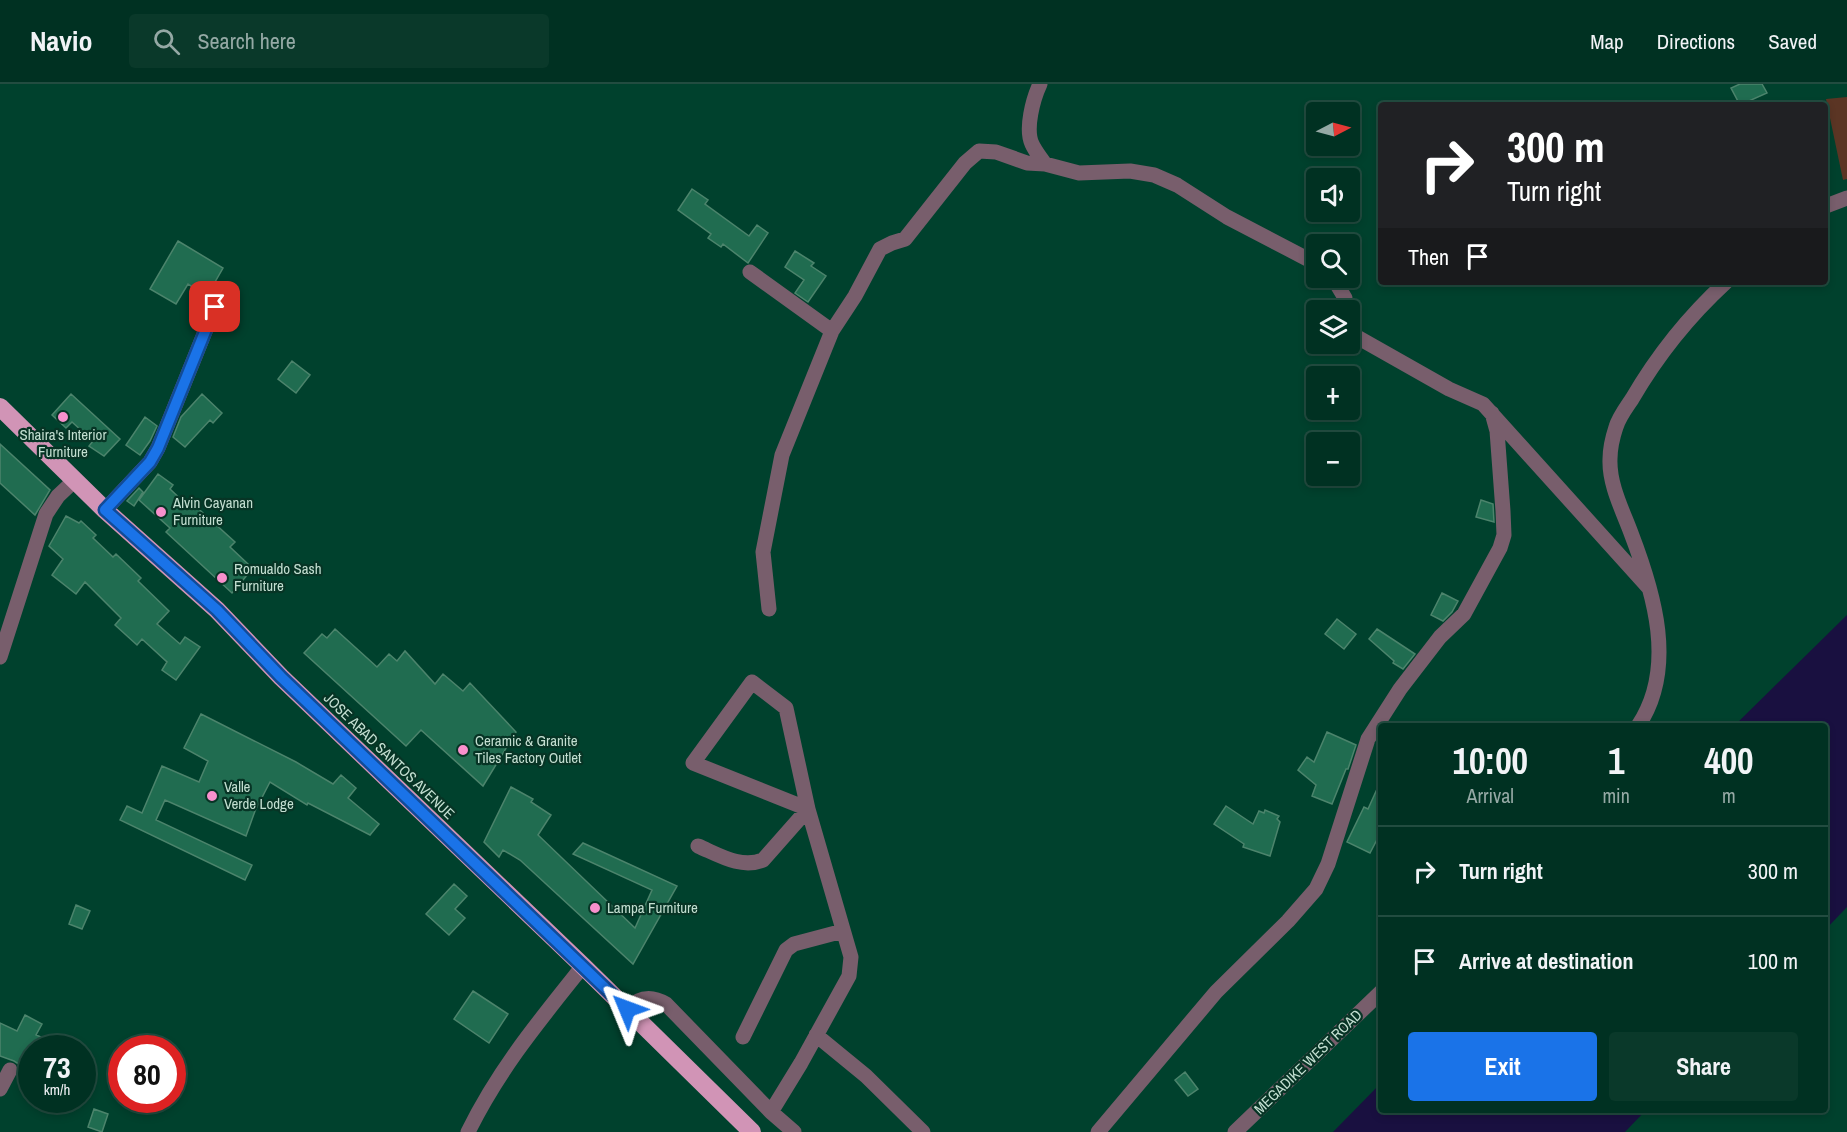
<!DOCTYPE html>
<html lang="en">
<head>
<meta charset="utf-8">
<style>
  :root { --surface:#003122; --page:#0a392a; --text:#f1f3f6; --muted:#95a9a5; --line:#224c40; --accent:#1a73e8 }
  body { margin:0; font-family:"Archivo Narrow",sans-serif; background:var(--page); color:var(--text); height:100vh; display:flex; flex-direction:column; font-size:22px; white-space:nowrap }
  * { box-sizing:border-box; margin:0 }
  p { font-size:20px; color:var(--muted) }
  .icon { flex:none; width:33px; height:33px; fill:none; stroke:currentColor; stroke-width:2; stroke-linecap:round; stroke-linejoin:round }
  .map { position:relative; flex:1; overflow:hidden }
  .side { position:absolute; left:1378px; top:639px; width:450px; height:390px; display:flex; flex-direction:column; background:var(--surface); border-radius:6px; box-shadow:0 3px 9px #0003,0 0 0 2px var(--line) }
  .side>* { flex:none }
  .banner { position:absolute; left:1378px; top:18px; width:450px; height:183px; border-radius:6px; box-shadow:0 3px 9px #0003,0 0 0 2px var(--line); background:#202124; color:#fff; overflow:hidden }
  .needle { width:39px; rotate:84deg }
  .buttons { position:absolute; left:1306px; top:18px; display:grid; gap:12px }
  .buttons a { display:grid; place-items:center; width:54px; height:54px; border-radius:6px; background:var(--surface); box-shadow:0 3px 9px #0003,0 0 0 2px var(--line); font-size:30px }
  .speed { position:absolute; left:18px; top:951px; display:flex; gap:12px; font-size:30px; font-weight:700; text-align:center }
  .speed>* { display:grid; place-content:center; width:78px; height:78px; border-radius:50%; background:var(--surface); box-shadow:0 3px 9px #0003,0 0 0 2px var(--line); line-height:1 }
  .speed small { font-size:15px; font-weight:400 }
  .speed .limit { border:9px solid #d22; background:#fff; color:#111 }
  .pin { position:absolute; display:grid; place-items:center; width:51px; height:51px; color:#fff; margin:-26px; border-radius:12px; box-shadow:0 3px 9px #0006 }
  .me { position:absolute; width:66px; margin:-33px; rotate:314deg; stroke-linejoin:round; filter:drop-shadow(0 0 4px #0008) }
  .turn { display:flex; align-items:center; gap:21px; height:126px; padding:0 30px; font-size:27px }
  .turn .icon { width:78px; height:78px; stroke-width:2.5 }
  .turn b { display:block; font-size:42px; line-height:51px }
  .then { display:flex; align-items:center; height:57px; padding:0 30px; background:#0003; gap:12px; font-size:22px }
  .eta { display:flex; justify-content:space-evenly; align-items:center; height:102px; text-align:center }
  .eta b { font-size:36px; font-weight:800; line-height:42px }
  .action { display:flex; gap:12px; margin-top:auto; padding:12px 30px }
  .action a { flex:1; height:69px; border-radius:6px; background:var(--accent); color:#fff; font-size:24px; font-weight:800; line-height:69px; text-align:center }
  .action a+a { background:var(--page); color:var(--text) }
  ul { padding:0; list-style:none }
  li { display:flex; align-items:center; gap:18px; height:90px; padding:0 30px; border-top:2px solid var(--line) }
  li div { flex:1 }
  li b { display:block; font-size:22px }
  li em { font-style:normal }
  header { display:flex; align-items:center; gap:36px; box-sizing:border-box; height:84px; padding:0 30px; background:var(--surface); border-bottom:2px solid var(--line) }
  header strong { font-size:28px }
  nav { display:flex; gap:33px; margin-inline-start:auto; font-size:21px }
  .search { width:420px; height:54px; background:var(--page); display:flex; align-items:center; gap:15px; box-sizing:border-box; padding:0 21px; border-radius:6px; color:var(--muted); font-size:22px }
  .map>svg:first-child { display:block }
  .green { fill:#5b3524 }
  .water { fill:#191040 }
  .building { fill:#206c50; stroke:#4c846c; stroke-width:1.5 }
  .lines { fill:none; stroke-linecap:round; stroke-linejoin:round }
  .minor { stroke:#785e6c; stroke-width:15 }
  .highway { stroke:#d194b6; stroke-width:18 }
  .route-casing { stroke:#114b97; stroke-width:15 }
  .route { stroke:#1a73e8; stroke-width:10 }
  .poi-dot { fill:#f890cc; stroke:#073425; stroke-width:2 }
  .labels { text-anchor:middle; stroke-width:4.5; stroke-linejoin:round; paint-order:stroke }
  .poi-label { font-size:15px; fill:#c3dfd1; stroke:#073425; text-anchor:start }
  .street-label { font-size:15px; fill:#c3dfd1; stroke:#073425 }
</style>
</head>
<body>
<header>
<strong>Navio</strong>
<div class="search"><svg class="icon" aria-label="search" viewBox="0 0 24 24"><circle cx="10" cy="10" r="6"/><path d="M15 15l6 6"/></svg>Search here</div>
<nav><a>Map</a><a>Directions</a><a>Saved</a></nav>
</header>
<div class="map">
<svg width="1847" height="1048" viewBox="0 0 1847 1048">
  <rect width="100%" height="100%" fill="#00412d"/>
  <path class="green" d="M1847,13v82l-4,1 -17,-81z"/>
  <path class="water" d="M1847,531v292l-21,22v-203h-92z
    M1381,999l1,27h264l-21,22h-292z"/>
  <path class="building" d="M1740,0h22l5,9 -27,12 -9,-17z
    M692,105l16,11 -3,4 44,32 8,-11 11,8 -20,30 -25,-19 -2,3 -13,-9 3,-4 -33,-24z
    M178,157l45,27 -16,28 -19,-12 -12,20 -26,-15z
    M795,167l19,12 -3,3 15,10 -18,26 -13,-9 9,-13 -19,-13z
    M292,277l18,14 -14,18 -18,-14z
    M71,310l49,45 -16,17 -15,-10 4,-5 -21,-19 -6,6 -14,-13z
    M202,310l20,19 -9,10 -3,-3 -25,27 -12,-10 8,-20z
    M145,333l12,9 -7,15 -10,14 -14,-10z
    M0,360l50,46 -15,25 -35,-32z
    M158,390l15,11 -3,4 19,18 3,-4 43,39 -5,5 18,17 -5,6 5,4 -16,19 -66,-61 4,-4 -31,-28z
    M139,404l4,4 -9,14 -7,-5z
    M1481,416l12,4 1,18 -18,-5z
    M66,432l13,7 2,-2 15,14 -3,3 20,19 3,-3 25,24 -3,3 31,30 -12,13 23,20 5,-7 15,10 -24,33 -14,-10 5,-8 -25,-23 -5,6 -22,-20 6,-7 -36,-36 -9,12 -24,-19 11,-16 -14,-13z
    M1442,509l16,8 -6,11 -9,9 -12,-6z
    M1337,535l19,15 -12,15 -19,-15z
    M335,545l42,38 12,-13 8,7 8,-10 30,33 8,-10 20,17 7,-8 46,49 -33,54 -62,-56 -15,16 -102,-93 18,-19 5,4z
    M1377,545l38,25 -12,15 -10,-6 1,-2 -25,-22z
    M201,630l95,48 37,22 8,-9 15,13 -8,10 31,26 -9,11 -62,-32 -1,2 -37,-23 -15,29 -9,25 -81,-36 -9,20 96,45 -7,15 -125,-60 7,-14 15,7 20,-47 37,16 9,-21 -24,-13z
    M1327,648l29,13 -8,24h-2l-14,35 -20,-8 4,-11 -18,-15 9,-13 7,5z
    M1382,694v36l-5,10 5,2v4l-12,23 -23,-11 17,-35 4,2z
    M511,703l22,12 -2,3 20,13 -13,20 97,93 17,-38 -79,-36 10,-11 94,43 -44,78 -113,-104 -17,-10 -4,7 -15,-15z
    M1226,722l27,18 6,-13 5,2 1,-3 14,6 -2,3 3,3 -10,34 -27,-9 1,-3 -30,-20z
    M454,800l13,12 -12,13 10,9 -16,17 -23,-21z
    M76,821l14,6 -8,18 -13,-5z
    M473,907l35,23 -19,29 -35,-24z
    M25,931l17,9 -6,11 7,3 -5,10h-6v14l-4,8 -14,-9 -14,-5v-33l17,8z
    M1185,988l13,17 -10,7 -13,-16z
    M94,1025l14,5 -6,18 -14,-5z"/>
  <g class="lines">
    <path class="minor" d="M1040,0c-7,15 -15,45 -8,60 3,7 9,14 13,20
      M1826,122l21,-8
      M750,188l82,59
      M1333,194l12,20v12
      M1350,249l99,56 34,15 165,183
      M105,426l45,-48 8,-14 57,-141
      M769,525l-6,-57 19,-97 50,-124 23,-35 25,-47 12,-6 13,-4 60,-76 14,-12 17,1 31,11 18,1 34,9 51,-2 24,4 23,10 50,32 90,47
      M0,573l46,-143 12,-18 17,-16
      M1638,642c39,-58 16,-133 -7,-193 -9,-24 -22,-49 -21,-74 0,-10 3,-23 6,-32 3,-10 10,-19 16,-28 25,-43 57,-83 94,-117
      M698,762c21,9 43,23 65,14l45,-51 -115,-46 59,-81 34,26 22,101 43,148 -2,19 -48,87 -30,49
      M627,925c12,-12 24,-14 39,-5l105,108 23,20
      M816,951l50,41 57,56
      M743,953l43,-87 8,-6 49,-13
      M0,1005l10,-19
      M468,1048c31,-63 71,-111 115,-166
      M1098,1048l118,-140 72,-71 28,-32 12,-25 40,-125 32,-50 40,-52 24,-23 36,-66 4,-13 -1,-24 -6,-80 -5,-18
      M1235,1048l147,-141"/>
    <path class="highway" d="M0,323l105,103 112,100 64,67 302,289 169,166"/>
  </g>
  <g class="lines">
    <defs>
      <path id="route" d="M215,223l-57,141 -8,14 -45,48 112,100 64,67 346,332"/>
    </defs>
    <use href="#route" class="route-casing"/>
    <use href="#route" class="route"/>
  </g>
  <g class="poi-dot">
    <circle cx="63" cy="333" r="6"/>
    <circle cx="161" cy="428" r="6"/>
    <circle cx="222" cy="494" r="6"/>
    <circle cx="463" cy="666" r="6"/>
    <circle cx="212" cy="712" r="6"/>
    <circle cx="595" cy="824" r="6"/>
  </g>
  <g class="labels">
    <g class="poi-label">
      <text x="63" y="356" text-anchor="middle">Shaira's Interior<tspan x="63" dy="17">Furniture</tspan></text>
      <text x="173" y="424">Alvin Cayanan<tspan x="173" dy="17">Furniture</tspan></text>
      <text x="234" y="490">Romualdo Sash<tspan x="234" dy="17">Furniture</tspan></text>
      <text x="475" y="662">Ceramic &amp; Granite<tspan x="475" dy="17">Tiles Factory Outlet</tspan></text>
      <text x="224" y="708">Valle<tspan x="224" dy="17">Verde Lodge</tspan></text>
      <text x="607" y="829">Lampa Furniture</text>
    </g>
    <g class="street-label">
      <text transform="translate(389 672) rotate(44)" y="5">JOSE ABAD SANTOS AVENUE</text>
      <text transform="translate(1308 978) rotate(-44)" y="5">MEGADIKE WEST ROAD</text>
    </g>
  </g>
</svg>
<div class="buttons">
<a><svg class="needle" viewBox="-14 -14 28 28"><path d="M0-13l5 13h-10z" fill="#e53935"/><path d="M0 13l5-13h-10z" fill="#95a9a5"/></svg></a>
<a><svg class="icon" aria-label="sound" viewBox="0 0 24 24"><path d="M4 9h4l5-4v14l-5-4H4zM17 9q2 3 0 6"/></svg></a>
<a><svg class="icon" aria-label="search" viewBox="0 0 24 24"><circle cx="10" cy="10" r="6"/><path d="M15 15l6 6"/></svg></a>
<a><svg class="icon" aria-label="layers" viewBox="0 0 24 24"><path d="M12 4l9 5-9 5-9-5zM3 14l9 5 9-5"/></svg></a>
<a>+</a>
<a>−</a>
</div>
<div class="speed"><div>73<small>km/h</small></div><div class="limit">80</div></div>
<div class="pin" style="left:215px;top:223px;background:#d93025"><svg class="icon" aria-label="arrive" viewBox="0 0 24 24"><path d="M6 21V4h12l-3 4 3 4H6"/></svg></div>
<svg class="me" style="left:627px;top:925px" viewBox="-20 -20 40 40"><path d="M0-17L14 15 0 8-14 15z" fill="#1a73e8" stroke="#fff" stroke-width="4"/></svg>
<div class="banner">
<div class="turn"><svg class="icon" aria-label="right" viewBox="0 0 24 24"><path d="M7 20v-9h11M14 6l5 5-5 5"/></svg><div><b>300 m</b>Turn right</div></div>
<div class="then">Then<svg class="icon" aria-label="arrive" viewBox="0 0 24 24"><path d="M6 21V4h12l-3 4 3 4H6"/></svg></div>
</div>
<section class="side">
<div class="eta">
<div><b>10:00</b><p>Arrival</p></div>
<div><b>1</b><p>min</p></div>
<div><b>400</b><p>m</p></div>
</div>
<ul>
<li><svg class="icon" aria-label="right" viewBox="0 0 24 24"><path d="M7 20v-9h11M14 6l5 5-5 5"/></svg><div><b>Turn right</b></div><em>300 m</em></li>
<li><svg class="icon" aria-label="arrive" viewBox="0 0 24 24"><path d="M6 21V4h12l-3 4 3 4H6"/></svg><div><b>Arrive at destination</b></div><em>100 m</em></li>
</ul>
<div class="action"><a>Exit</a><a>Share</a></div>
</section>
</div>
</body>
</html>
